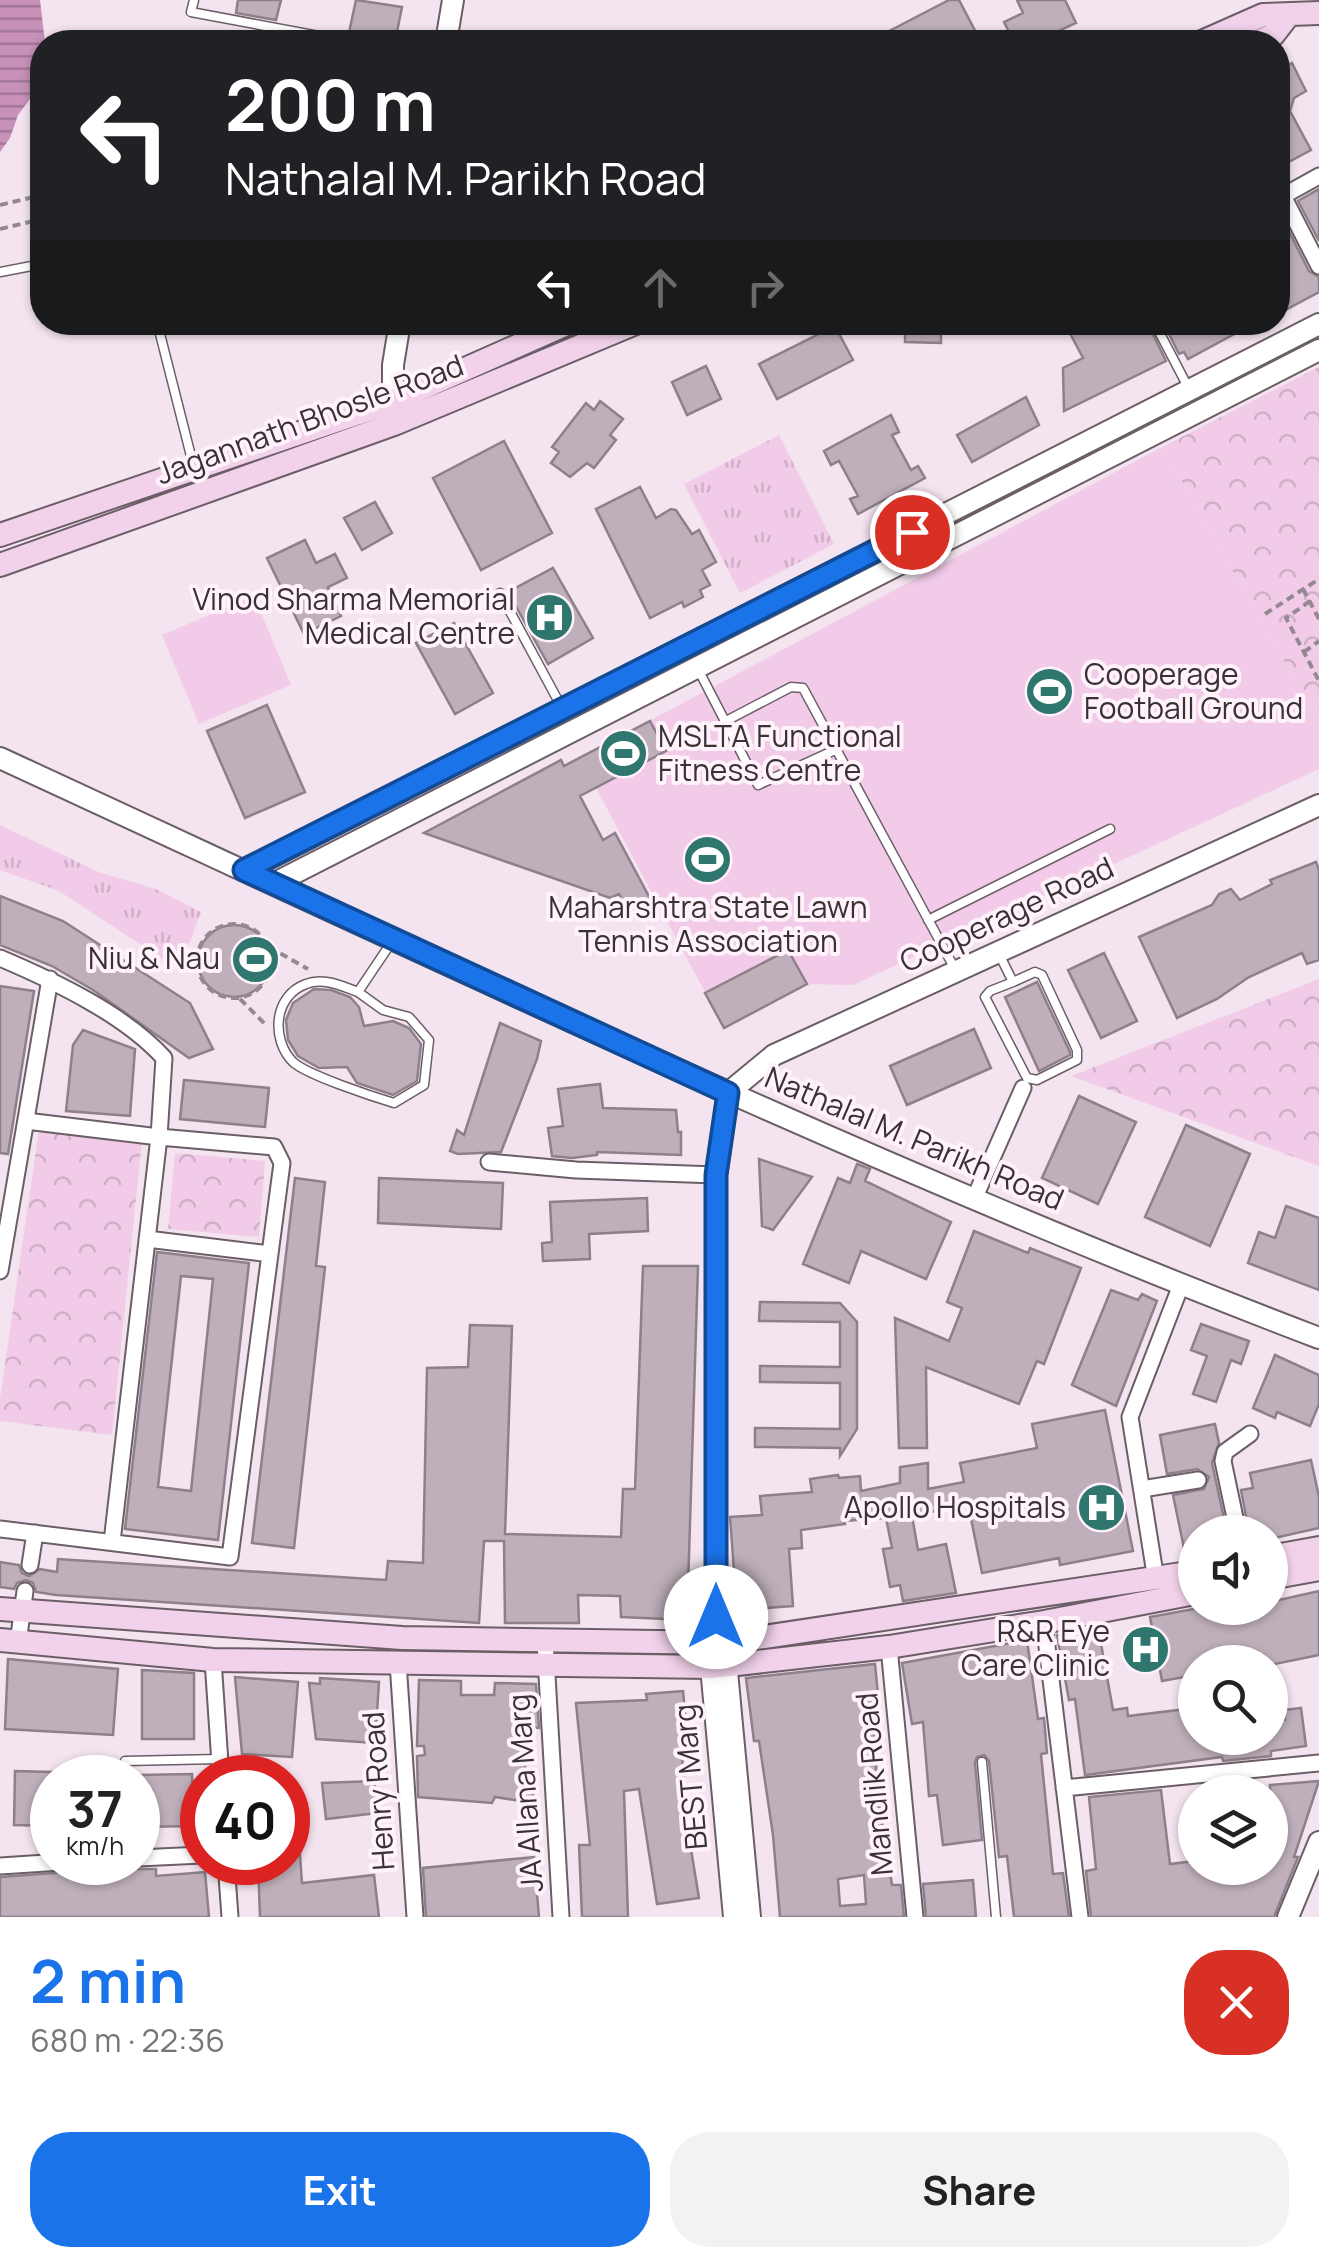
<!DOCTYPE html>
<html lang="en">
<head>
<meta charset="utf-8">
<style>
  :root { --surface:#fff; --page:#f2f2f2; --text:#222; --muted:#767676; --accent:#1a73e8 }
  body { margin:0; font-family:Manrope,sans-serif; background:var(--page); color:var(--text); height:100vh; display:flex; flex-direction:column; font-size:38px; white-space:nowrap }
  * { box-sizing:border-box; margin:0 }
  p { font-size:32px; color:var(--muted) }
  .icon { flex:none; width:55px; height:55px; fill:none; stroke:currentColor; stroke-width:2; stroke-linecap:round; stroke-linejoin:round }
  .map { position:relative; height:1917px; overflow:hidden }
  .details { display:flex; flex-direction:column; background:var(--surface); flex:1 }
  .details>* { flex:none }
  .guide { position:absolute; left:30px; top:30px; width:1260px; height:305px; border-radius:40px; box-shadow:0 2px 8px #0004; background:#202124; color:#fff; overflow:hidden }
  .tools { position:absolute; left:1178px; top:1515px; display:grid; gap:20px }
  .tools a { display:grid; place-items:center; width:110px; height:110px; border-radius:50%; background:var(--surface); box-shadow:0 2px 8px #0004; font-size:50px }
  .speed { position:absolute; left:30px; top:1755px; display:flex; gap:20px; font-size:50px; font-weight:700; text-align:center }
  .speed>* { display:grid; place-content:center; width:130px; height:130px; border-radius:50%; background:var(--surface); box-shadow:0 2px 8px #0004; line-height:1 }
  .speed small { font-size:25px; font-weight:400 }
  .speed .limit { border:15px solid #d22; background:#fff; color:#111 }
  .pin { position:absolute; display:grid; place-items:center; width:85px; height:85px; color:#fff; margin:-42px; border:5px solid #fff; border-radius:50%; box-shadow:0 2px 10px #0007 }
  .me { position:absolute; width:110px; margin:-55px; rotate:0deg; stroke-linejoin:round; filter:drop-shadow(0 0 8px #0008) }
  .turn { display:flex; align-items:center; gap:35px; height:210px; padding:0 30px; font-size:45px }
  .turn .icon { width:130px; height:130px; stroke-width:2.5 }
  .turn b { display:block; font-size:70px; line-height:85px }
  .lanes { display:flex; align-items:center; height:95px; padding:0 30px; background:#0003; justify-content:center; gap:50px; direction:ltr }
  .lanes .off { opacity:.35 }
  .round { display:grid; place-items:center; flex:none; width:105px; height:105px; border-radius:40px; background:var(--page) }
  .head { display:flex; align-items:center; justify-content:space-between; height:170px; padding:0 30px }
  h1 { font-size:60px; font-weight:700; line-height:75px; color:var(--accent) }
  .cta { display:flex; gap:20px; margin-top:auto; padding:20px 30px }
  .cta a { flex:1; height:115px; border-radius:40px; background:var(--accent); color:#fff; font-size:40px; font-weight:700; line-height:115px; text-align:center }
  .cta a+a { background:var(--page); color:var(--text) }
  .map>svg:first-child { display:block }
  .grass { fill:url(#grass-tufts) }
  .park { fill:url(#park-crowns) }
  .garden { fill:#f2cbe8 }
  .water { fill:url(#water-rules) }
  .building { fill:#beafba; stroke:#8e808a; stroke-width:2.5; fill-rule:evenodd }
  .lines { fill:none; stroke-linecap:round; stroke-linejoin:round }
  .service-casing { stroke:#6b5e67; stroke-width:11 }
  .minor-casing { stroke:#6b5e67; stroke-width:19 }
  .tertiary-casing { stroke:#6b5e67; stroke-width:24 }
  .secondary-casing { stroke:#6b5e67; stroke-width:26 }
  .path { stroke:#948991; stroke-width:4; stroke-dasharray:8 5; stroke-linecap:butt }
  .service { stroke:#fff; stroke-width:8 }
  .minor { stroke:#fff; stroke-width:15 }
  .tertiary { stroke:#fff; stroke-width:20 }
  .secondary { stroke:#f2d2eb; stroke-width:22 }
  .route-casing { stroke:#114b97; stroke-width:25 }
  .route { stroke:#1a73e8; stroke-width:18 }
  .labels { text-anchor:middle; stroke-width:8; stroke-linejoin:round; paint-order:stroke }
  .street-label { font-size:30px; fill:#383237; stroke:#fff2fb }
  .poi-label { font-size:30px; fill:#383237; stroke:#fff2fb; text-anchor:end }
</style>
</head>
<body>
<div class="map">
<svg width="1319" height="1917" viewBox="0 0 1319 1917">
  <defs>
    <pattern id="grass-tufts" width="24" height="20" patternUnits="userSpaceOnUse" patternTransform="scale(2.5)"><rect width="24" height="20" fill="#f2cbe8"/><path d="M3 7l-1-3M5 7V3M7 7l1-3M15 17l-1-3M17 17v-4M19 17l1-3" fill="none" stroke="#d0afc8"/></pattern>
    <pattern id="park-crowns" width="20" height="18" patternUnits="userSpaceOnUse" patternTransform="scale(2.5)"><rect width="20" height="18" fill="#f2cbe8"/><path d="M2 6a3 3 0 1 1 6 0M12 15a3 3 0 1 1 6 0" fill="none" stroke="#d0afc8"/></pattern>
    <pattern id="water-rules" width="6" height="5" patternUnits="userSpaceOnUse" patternTransform="scale(2.5)"><rect width="6" height="5" fill="#c891ba"/><path d="M0 2.5h6" fill="none" stroke="#a37798"/></pattern>
  </defs>
  <rect width="100%" height="100%" fill="#f4e4ef"/>
  <path class="grass" d="M779,435l55,109 -94,49 -56,-109z
    M0,825l101,48 55,16 45,23c-10,25 -9,40 -37,48l-105,-69 -59,-21z"/>
  <path class="park" d="M1319,367v356l-157,-276z
    M1319,979v187l-248,-90 26,-10z
    M39,1129l103,11 -30,295 -112,-14v-22z
    M175,1153l90,8 -6,76 -91,-8z"/>
  <path class="garden" d="M1162,447l157,276v46l-466,216 -46,-1 -83,44 -144,-270z
    M254,596l37,89 -92,39 -37,-89z"/>
  <path class="water" d="M0,0h40l5,42h-3v28l-9,25 -15,20 -8,23 -10,14z
    M234,936l8,2 -12,12 -2,12 13,17v5c-33,19 -60,-38 -7,-48z"/>
  <path class="building" d="M238,0h43l-5,20 -40,-7z
    M356,0l46,7 -7,35h-48z
    M949,0h10l22,42h-113z
    M1017,0h48l11,23 -41,19h-21l-10,-20 19,-9z
    M1292,63l14,28 -12,7 -4,13 21,39 -28,15 -5,-10v-84z
    M1319,189v52l-21,-40z
    M1278,210l31,61 10,6v15l-41,22z
    M905,322h36v21l-36,-1z
    M1064,322h83l19,39 -102,50 -1,-43 20,-10z
    M1163,322h69l6,10 -50,27 -4,-7 -5,2z
    M835,326l18,34 -76,39 -18,-35z
    M706,366l15,33 -34,16 -15,-33z
    M1026,397l13,28 -67,37 -15,-27z
    M600,401l23,18 -13,16 6,5 -22,28 -7,-5 -17,14 -19,-14 8,-11 -7,-5 34,-44 8,7z
    M891,415l8,17 -7,3 19,35 7,-4 7,12 -67,36 -8,-15 8,-3 -19,-35 -8,4 -7,-14z
    M504,441l48,92 -71,37 -48,-92z
    M640,487l16,31 15,-9 5,1 16,24 7,-4 17,32 -14,8 8,15 -10,5 3,7 -19,10 -2,-5 -32,16 -54,-109z
    M375,502l17,31 -30,17 -18,-32z
    M305,540l11,23 19,-9 12,24 -19,9 13,29 -37,18 -37,-76z
    M553,568l40,70 -45,26 -40,-72z
    M454,623l39,70 -38,21 -39,-71z
    M267,705l38,87 -60,26 -38,-87z
    M650,721l16,30 -86,45 23,44 12,-7 38,71 -22,12 -12,-22 -9,4 -186,-65 137,-73 3,6z
    M1316,862l3,8v90l-12,4 -5,-11 -53,24 -32,22 -40,19 -38,-81 73,-32 7,-11 12,-5 9,11 32,-16 -2,-4z
    M0,896l63,25 127,82 23,46 -24,9 -96,-68 -41,-24 -52,-21z
    M198 961a36 36 0 1 1 72 0a36 36 0 1 1-72 0Z
    M788,950l19,34 -83,44 -19,-35z
    M1104,953l33,68 -36,17 -33,-68z
    M1037,982l33,70v3l-31,16 -34,-74z
    M0,986l34,5 -26,163 -8,-1z
    M314,989l17,1 19,7 9,10 5,19 29,-5 16,7 12,16 -4,37 -24,14 -36,-12 -10,-16 -28,1 -21,-12 -10,-16 -2,-20 7,-17z
    M500,1023l41,18 -4,18 -36,93 -43,2 -8,-3 7,-21 7,5z
    M974,1029l17,39 -84,37 -17,-39z
    M83,1030l52,19 -5,67 -64,-5 7,-66z
    M184,1080l85,8 -4,39 -85,-8z
    M600,1084l3,24 73,2 2,22h3v23l-84,-3v3l-25,3 -20,-2 -4,-28 15,-2 -5,-37z
    M1079,1096l57,26 -38,82 -56,-26z
    M1186,1125l64,29 -40,92 -65,-29z
    M759,1159l53,18 -39,53 -11,-4z
    M857,1164l13,5 -5,12 86,41 -25,57 -65,-28 -12,32 -46,-19 35,-86 12,5z
    M295,1178l30,4 -9,84 9,1 -31,281 -42,-5z
    M379,1178l124,5 -2,46 -123,-6z
    M647,1198l1,33 -59,3 1,25 -47,2 -1,-18 10,-1 -2,-40z
    M1286,1206l33,12v72l-71,-27 11,-31 16,6z
    M974,1231l54,22 2,-5 51,20 -37,96 -7,-3 -18,43 -93,-37 1,81h-28l-4,-130 54,23 13,-33 -15,-6z
    M157,1252l92,11 -31,277 -93,-11zM181,1276l32,3 -22,212 -33,-4z
    M643,1266h55l-11,354 -66,-3 -1,-21 -42,-1 1,28h-74l-1,-82h-20l-5,82 -423,-28 -20,-3 -3,-9 -7,-3 -9,3 -3,6 -14,-2v-25l19,3 3,8 7,3 11,-7 17,3 1,-13 328,21 2,-19 35,2 4,-195 41,-1 2,-42 42,1 -7,208 116,3 2,-48h12z
    M1111,1290l27,10 4,-6 15,7 -41,105 -44,-21z
    M760,1302l80,1 17,19v107l-17,27v-8l-85,-1v-19l85,1v-46l-80,-1v-16l80,1v-45l-81,-1z
    M1201,1324l48,17 -8,23 -10,-4 -15,42 -23,-8 14,-38 -16,-6z
    M1275,1355l44,20v29l-9,22 -33,-14 -2,6 -22,-10z
    M1105,1410l28,141 -73,14 -1,-7 -77,15 -14,-69 -56,12 6,34 28,-6 10,49 -53,8 -3,-16 -10,2 -7,-38 9,-1 -6,-30 -42,3 1,3 -44,6 1,18 -13,1 4,57 -56,4 -7,-93 32,-2 -2,-19 52,-4 -2,-13 28,-4 1,3 21,-2 1,15 39,-8v-16l28,-4v26l36,-7 -4,-19 77,-15 -5,-24z
    M1215,1424l4,19 -7,20 15,69h-32v25l-9,1 -13,-63 31,-6 5,-12 -12,-8 -30,5 -7,-39z
    M1311,1460l8,37v31l-49,11v-7h-7l-1,-3 -13,3 -8,-42 12,-2 -3,-15z
    M1319,1591v64l-49,10v-3h-75v13l-33,6 -12,-64 49,-9h71v-6z
    M1098,1627l15,83 14,-2 1,8 67,-8v30h75v-16l15,-2 -1,-10 17,-2 5,38 -35,5v5l-48,5 -1,-4 -137,18 -10,-76 -6,1 -12,-65z
    M1027,1640l11,79 6,-1 3,35 -6,1 12,120 10,-1 6,44h-55l-7,-61 -8,1 -10,-96 -5,-6 -7,2 -2,6 7,77 -39,5 -6,-50 -8,1 -6,-74 -11,2 -10,-61z
    M8,1659l110,10 -5,66 -108,-6z
    M875,1664l5,51h-7l5,83 14,87h9l3,32h-124l-7,-82 -14,-94h-5l-8,-63zM864,1875l2,29 -26,2 -2,-27z
    M142,1670l52,3v66h-52z
    M235,1677l63,5 -6,75 -50,-3z
    M320,1678l59,4 -4,61 -59,-4 -7,-56 11,1z
    M419,1680l42,1v14h33l1,-12 41,1 3,44 -13,-1 -1,48h8v28l-38,-6 -3,6 -74,-6 -1,-41 8,-1 -1,-9h-7z
    M683,1691l6,61 -7,1 5,72 12,73 -42,6 -18,-115 -15,2 4,126h-46l-3,-72h11l-14,-142 71,-3 -1,-6z
    M15,1771l37,1v54l-38,-1z
    M192,1774l2,52 -55,1 -2,-52z
    M374,1781l4,32 -52,6 -4,-36z
    M1319,1781l-25,76h4l-24,60h-183l-5,-46 10,-2 -7,-72 72,-7 9,74 25,-3v7h75v-83z
    M288,1826h10l4,57 72,-8 5,42h-119l-2,-55h30z
    M534,1857l5,60h-113l-3,-49z
    M108,1869h48v7l49,-4 4,45h-209v-40z
    M973,1880l3,37h-50l-3,-33z"/>
  <g class="lines">
    <defs>
      <path id="service" d="M194,0l-3,12 133,25 -1,5
        M0,272l42,-8
        M157,322l36,142
        M1154,322l35,67
        M500,593l61,113
        M699,671l59,114 77,-35
        M724,722l67,-35 12,1 153,283
        M928,920l182,-91
        M1000,956l13,26 22,-10 7,3 35,75v10l-40,20 -10,-2 -42,-81 5,-6 23,-9
        M358,992l25,18 26,7 20,23 -5,45 -30,18c-20,-6 -87,-28 -101,-41 -22,-22 -20,-66 13,-78 17,-7 36,2 52,8l33,-49
        M125,1761l95,-2
        M982,1762l14,155"/>
      <path id="minor" d="M1319,176l-36,20 36,70
        M0,958c54,23 124,56 164,100l-5,79 -47,405
        M489,1162l87,8 140,5
        M975,1197l48,-109
        M147,1239l123,15
        M0,1271l50,-292
        M1142,1489l56,-9
        M0,1529l230,28 52,-394 -8,-16 -115,-10 -133,-16
        M1238,1532l-15,-71 2,-9 25,-18
        M30,1565l5,-32
        M1156,1580l-26,-163 51,-132
        M1044,1622l36,295
        M545,1641l16,276
        M18,1643l7,-52
        M889,1647l26,270
        M213,1660l8,118
        M398,1662l17,255
        M1064,1788l255,-25
        M138,1858l64,-3
        M226,1862l4,55
        M0,1866l61,-4"/>
      <path id="tertiary" d="M446,42l7,-42
        M393,417v-52l7,-43
        M0,758c436,201 870,409 1319,580
        M244,871l1075,-547
        M273,884l1046,-534
        M728,1093l-12,82v442l-5,26v24l23,250
        M728,1093l46,-38 545,-250
        M725,1650l25,267
        M1288,1917l31,-75"/>
      <path id="secondary" d="M1202,42l61,-27 56,-2
        M1257,42l16,-7 14,-18
        M0,535l391,-133 180,-80
        M0,565l394,-141 244,-102
        M1270,1557l49,-9
        M1270,1578l49,-9
        M0,1609l402,29 322,5 471,-71
        M0,1640l213,20 498,7 178,-20 155,-25 151,-29"/>
    </defs>
    <use href="#service" class="service-casing"/>
    <use href="#minor" class="minor-casing"/>
    <use href="#tertiary" class="tertiary-casing"/>
    <use href="#secondary" class="secondary-casing"/>
    <path class="path" d="M0,205l42,-10
      M0,229l42,-10
      M1303,589l16,30
      M1310,601l-24,17 33,63
      M1265,614l54,-35
      M1304,652l15,-11
      M197 961a37 37 0 1 1 74 0a37 37 0 1 1-74 0Z
      M269,947l39,22
      M240,999l25,25"/>
    <use href="#service" class="service"/>
    <use href="#minor" class="minor"/>
    <use href="#tertiary" class="tertiary"/>
    <use href="#secondary" class="secondary"/>
  </g>
  <g class="lines">
    <defs>
      <path id="route" d="M716,1617v-442l12,-82 -484,-223 668,-338"/>
    </defs>
    <use href="#route" class="route-casing"/>
    <use href="#route" class="route"/>
  </g>
  <defs>
    <symbol id="hospital-disc" viewBox="-11 -11 22 22"><circle r="9.5" fill="#2f766f" stroke="#fff2fb"/><path d="M-5-5h3v3.5h4V-5h3V5h-3V1.5h-4V5h-3Z" fill="#fff"/></symbol>
    <symbol id="stadium-disc" viewBox="-11 -11 22 22"><circle r="9.5" fill="#2f766f" stroke="#fff2fb"/><path d="M0-5a6.5 5 0 1 0 0 10a6.5 5 0 1 0 0-10ZM-3.5-1.8h7v3.6h-7Z" fill="#fff"/></symbol>
  </defs>
  <g fill-rule="evenodd">
    <use href="#hospital-disc" x="522" y="590" width="55" height="55"/>
    <use href="#stadium-disc" x="1022" y="664" width="55" height="55"/>
    <use href="#stadium-disc" x="596" y="726" width="55" height="55"/>
    <use href="#stadium-disc" x="680" y="832" width="55" height="55"/>
    <use href="#stadium-disc" x="228" y="932" width="55" height="55"/>
    <use href="#hospital-disc" x="1074" y="1480" width="55" height="55"/>
    <use href="#hospital-disc" x="1118" y="1622" width="55" height="55"/>
  </g>
  <g class="labels">
    <g class="street-label">
      <text transform="translate(310 420) rotate(-20)" y="10">Jagannath Bhosle Road</text>
      <text transform="translate(1007 915) rotate(-25)" y="10">Cooperage Road</text>
      <text transform="translate(914 1139) rotate(23)" y="10">Nathalal M. Parikh Road</text>
      <text transform="translate(691 1777) rotate(-95)" y="10">BEST Marg</text>
      <text transform="translate(875 1784) rotate(-95)" y="10">Mandlik Road</text>
      <text transform="translate(379 1791) rotate(-94)" y="10">Henry Road</text>
      <text transform="translate(526 1793) rotate(-94)" y="10">JA Allana Marg</text>
    </g>
    <g class="poi-label">
      <text x="515" y="610">Vinod Sharma Memorial<tspan x="515" dy="34">Medical Centre</tspan></text>
      <text x="1084" y="685" text-anchor="start">Cooperage<tspan x="1084" dy="34">Football Ground</tspan></text>
      <text x="658" y="747" text-anchor="start">MSLTA Functional<tspan x="658" dy="34">Fitness Centre</tspan></text>
      <text x="708" y="918" text-anchor="middle">Maharshtra State Lawn<tspan x="708" dy="34">Tennis Association</tspan></text>
      <text x="220" y="969">Niu &amp; Nau</text>
      <text x="1066" y="1518">Apollo Hospitals</text>
      <text x="1110" y="1642">R&amp;R Eye<tspan x="1110" dy="34">Care Clinic</tspan></text>
    </g>
  </g>
</svg>
<div class="tools">
<a><svg class="icon" aria-label="sound" viewBox="0 0 24 24"><path d="M4 9h4l5-4v14l-5-4H4zM17 9q2 3 0 6"/></svg></a>
<a><svg class="icon" aria-label="search" viewBox="0 0 24 24"><circle cx="10" cy="10" r="6"/><path d="M15 15l6 6"/></svg></a>
<a><svg class="icon" aria-label="layers" viewBox="0 0 24 24"><path d="M12 4l9 5-9 5-9-5zM3 14l9 5 9-5"/></svg></a>
</div>
<div class="speed"><div>37<small>km/h</small></div><div class="limit">40</div></div>
<div class="pin" style="left:912px;top:532px;background:#d93025"><svg class="icon" aria-label="arrive" viewBox="0 0 24 24"><path d="M6 21V4h12l-3 4 3 4H6"/></svg></div>
<svg class="me" style="left:716px;top:1617px" viewBox="-20 -20 40 40"><circle r="19" fill="#fff"/><path d="M0-13L10 11 0 6-10 11z" fill="#1a73e8"/></svg>
<div class="guide">
<div class="turn"><svg class="icon" aria-label="left" viewBox="0 0 24 24"><path d="M17 20v-9H6M10 6l-5 5 5 5"/></svg><div><b>200 m</b>Nathalal M. Parikh Road</div></div>
<div class="lanes"><svg class="icon" aria-label="left" viewBox="0 0 24 24"><path d="M17 20v-9H6M10 6l-5 5 5 5"/></svg><svg class="icon off" aria-label="ahead" viewBox="0 0 24 24"><path d="M12 20V5M6 11l6-6 6 6"/></svg><svg class="icon off" aria-label="right" viewBox="0 0 24 24"><path d="M7 20v-9h11M14 6l5 5-5 5"/></svg></div>
</div>
</div>
<section class="details">
<div class="head"><div><h1>2 min</h1><p>680 m · 22:36</p></div><a class="round" style="background:#d93025;color:#fff"><svg class="icon" aria-label="close" viewBox="0 0 24 24"><path d="M6 6l12 12M18 6L6 18"/></svg></a></div>
<div class="cta"><a>Exit</a><a>Share</a></div>
</section>
</body>
</html>
